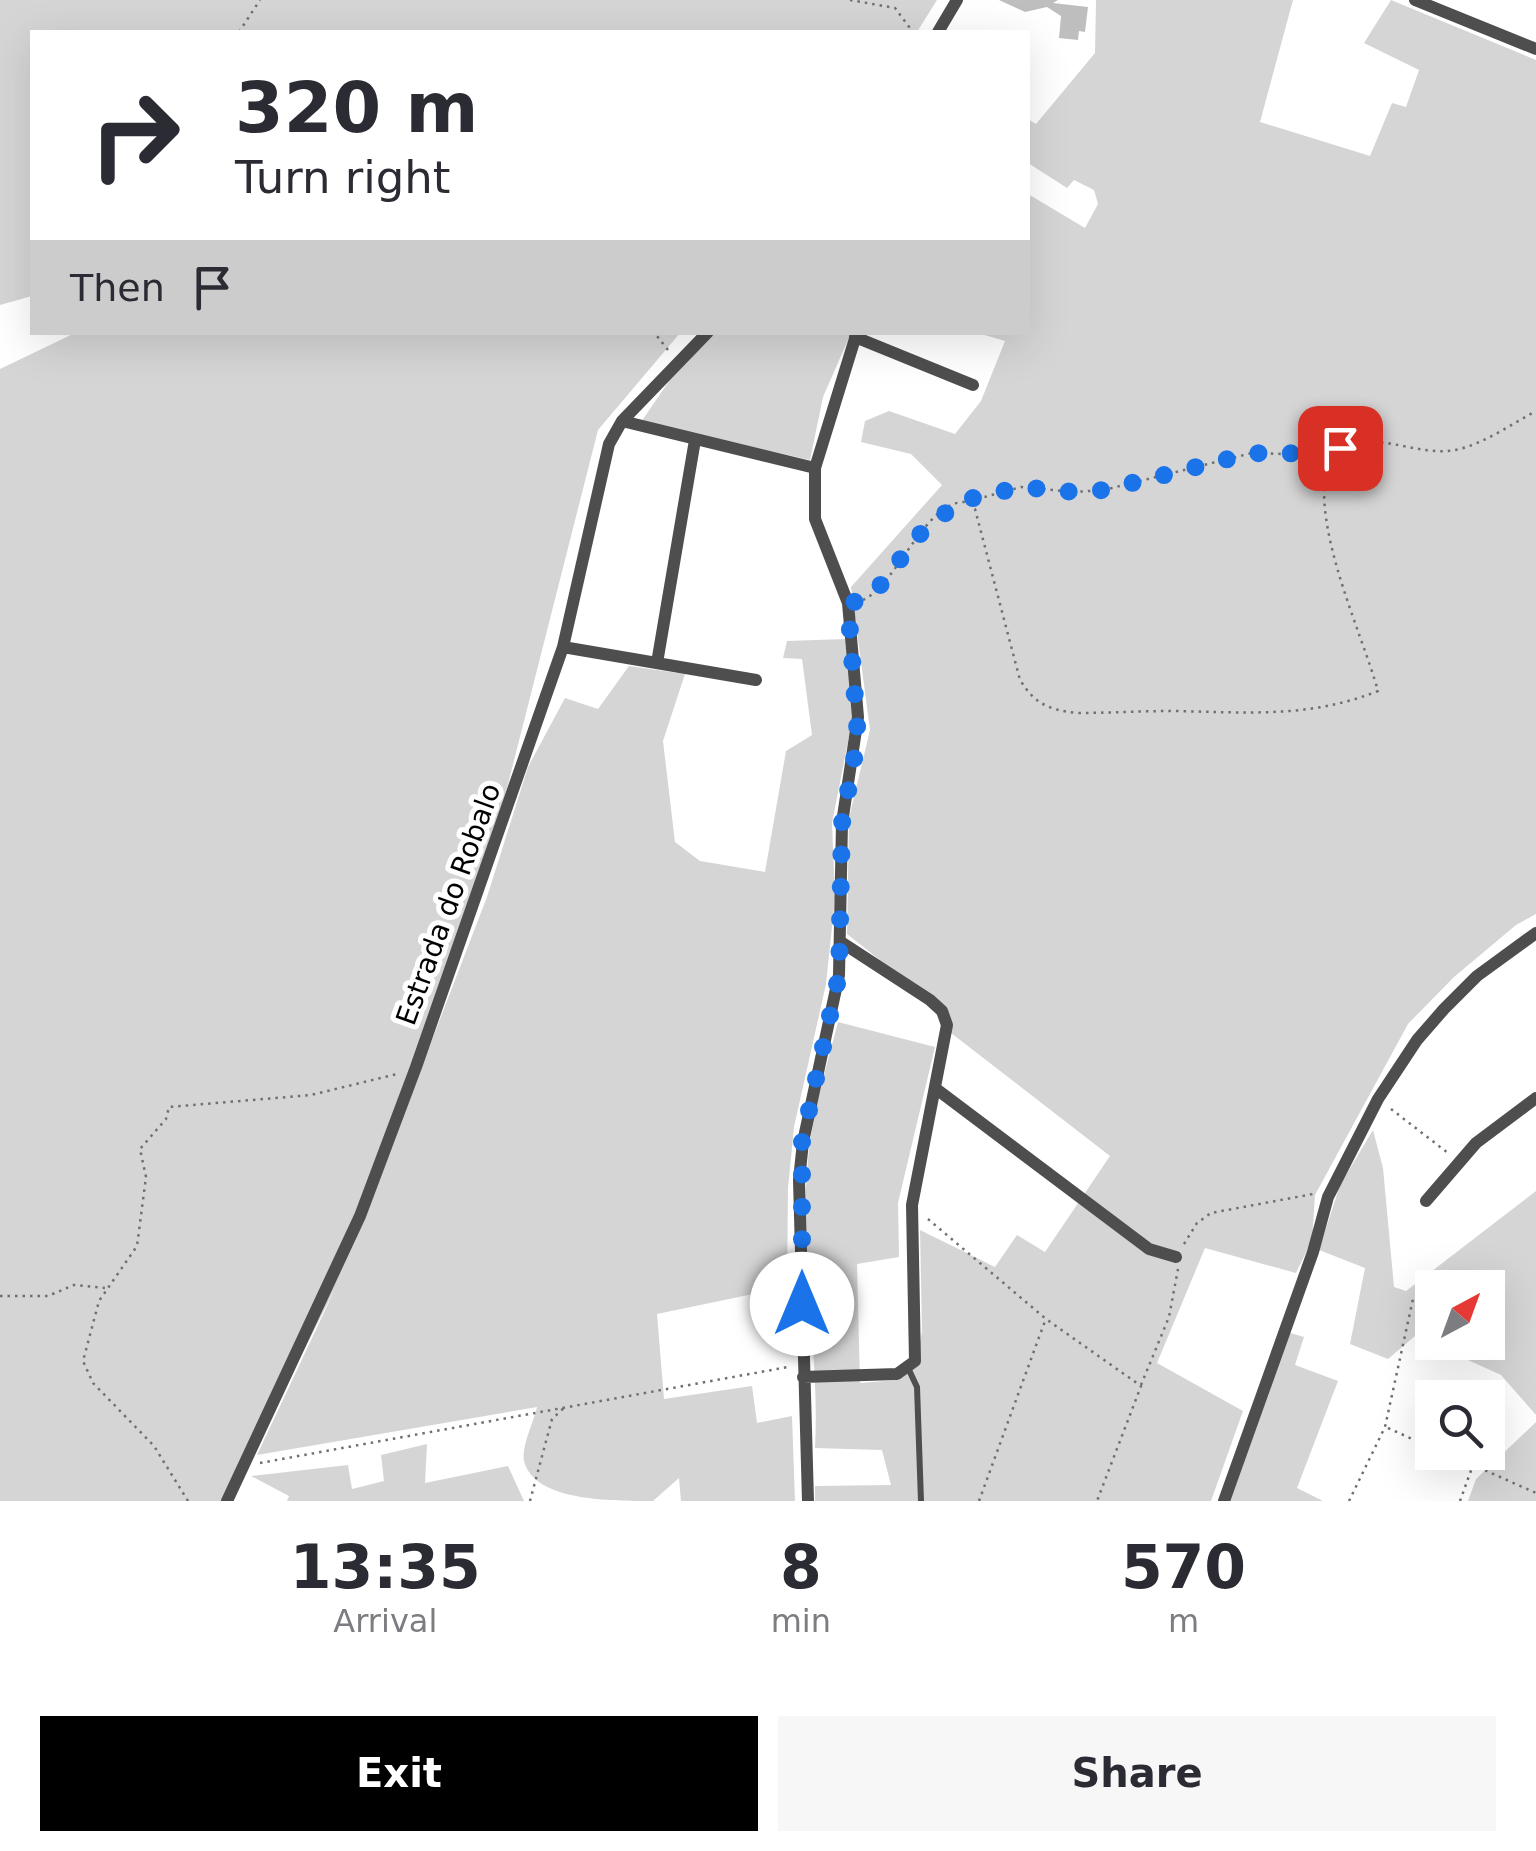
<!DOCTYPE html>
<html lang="en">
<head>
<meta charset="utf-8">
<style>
  :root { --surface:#fff; --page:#f7f7f7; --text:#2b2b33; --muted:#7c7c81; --accent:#000 }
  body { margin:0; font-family:"DejaVu Sans",sans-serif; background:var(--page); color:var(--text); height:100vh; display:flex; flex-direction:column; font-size:38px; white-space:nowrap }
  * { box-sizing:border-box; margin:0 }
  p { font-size:32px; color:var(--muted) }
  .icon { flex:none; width:55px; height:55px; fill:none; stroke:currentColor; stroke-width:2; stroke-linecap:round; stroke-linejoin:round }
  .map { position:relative; height:1501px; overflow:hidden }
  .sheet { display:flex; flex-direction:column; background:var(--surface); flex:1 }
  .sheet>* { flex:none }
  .top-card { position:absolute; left:30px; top:30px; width:1000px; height:305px; border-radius:0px; box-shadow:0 10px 40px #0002; background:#fff; color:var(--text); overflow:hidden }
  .needle { width:65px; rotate:41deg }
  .buttons { position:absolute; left:1415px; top:1270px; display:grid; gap:20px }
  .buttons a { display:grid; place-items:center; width:90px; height:90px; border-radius:0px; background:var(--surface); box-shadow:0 10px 40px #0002; font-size:50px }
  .pin { position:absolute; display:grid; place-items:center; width:85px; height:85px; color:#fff; margin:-42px; border-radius:20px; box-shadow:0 5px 15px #0006 }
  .me { position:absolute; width:110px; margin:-55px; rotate:0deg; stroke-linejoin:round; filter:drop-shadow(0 0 8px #0008) }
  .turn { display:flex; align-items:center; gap:35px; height:210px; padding:0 40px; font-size:45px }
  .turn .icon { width:130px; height:130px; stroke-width:2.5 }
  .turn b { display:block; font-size:70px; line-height:85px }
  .then { display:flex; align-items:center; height:95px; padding:0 40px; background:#0003; gap:20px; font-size:38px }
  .eta { display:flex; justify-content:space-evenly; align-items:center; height:170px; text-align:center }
  .eta b { font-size:60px; font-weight:600; line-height:70px }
  .primary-button { display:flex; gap:20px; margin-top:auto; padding:20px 40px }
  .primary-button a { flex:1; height:115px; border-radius:0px; background:var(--accent); color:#fff; font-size:40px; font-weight:600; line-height:115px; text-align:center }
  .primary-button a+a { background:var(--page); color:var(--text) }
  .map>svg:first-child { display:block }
  .green { fill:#d5d5d5; fill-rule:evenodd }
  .building { fill:#bebebe }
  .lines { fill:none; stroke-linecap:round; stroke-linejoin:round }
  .path { stroke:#707070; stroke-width:2.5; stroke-dasharray:2.5 5; stroke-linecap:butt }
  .service { stroke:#4e4e4e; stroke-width:6 }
  .minor { stroke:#4e4e4e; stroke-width:12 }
  .route { stroke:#1a73e8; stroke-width:18; stroke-dasharray:0 32.4 }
  .labels { text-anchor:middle; stroke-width:10; stroke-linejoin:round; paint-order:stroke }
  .street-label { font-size:28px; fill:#000; stroke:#fff }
</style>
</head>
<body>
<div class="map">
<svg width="1536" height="1501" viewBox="0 0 1536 1501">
  <rect width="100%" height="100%" fill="#fff"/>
  <path class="green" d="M0,0h937l-20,32h-885v264l-32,9z
    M1096,0h197l-33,122 110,34 22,-53 14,4 13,-37 -55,-27 27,-43 145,60v854l-20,11 -62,52 -46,47 -93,171 -3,45 -16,33 -91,-25 -48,115 86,48 -32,90h-396v-15l76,-1 -9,-35 -67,-2c5,-92 -15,-183 -8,-276 3,-51 18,-100 31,-150l97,25 -37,156 1,54 -42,7 3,119 38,-3 18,-13 6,-36 -2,-101 75,37 22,-32 28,17 65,-96 -159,-123 -2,-18 -102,-81 2,-116 21,-88 -19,-143 91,-102 -31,-31 -50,-12 4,-21 24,-10 66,23 26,-33 24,-60 -27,-8 50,-1v-138l57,34 13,-24 -4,-14 -20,-10 -7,8 -39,-25v-44l8,5 59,-71z
    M75,333h605l-82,97 -91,358 -92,296 72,-187 41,-130 37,-69 33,11 31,-43 56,8 -22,67 12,101 25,19 65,11 21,-121 26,-16 -10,-76 -19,-1 4,-17 59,-2 7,77 -21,107 3,75 -9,86 -32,143 -6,61 -1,99 -130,27 7,85 88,-13 5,37 35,-7 3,85h-114l-2,-23 -26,23c-43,0 -119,0 -129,-40 -3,-15 10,-39 13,-54l-280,48 79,-168 -109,214h-227v-1132z
    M715,333h136l-28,64 -13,63 -169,-38 35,-51z
    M1373,1130l10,38 11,119 12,4 130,-100v224l-35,-40 -86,-39 -27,23 -38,-15 15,-76 -46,-18 21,-65zM1432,1288h56v54h-56z
    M1287,1332l17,5 -9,28 43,16 -41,107 26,13h-95z
    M1536,1422v79h-68l8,-22z
    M427,1444l-2,39 83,-17 16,35h-237l2,-5 -38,-20 97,-11 4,24 32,-8 -3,-26z"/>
  <path class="building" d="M999,0h59l-5,3 35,4 -3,25 -6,-1 -1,9 -19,-2 2,-22 -14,-9 -22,5z"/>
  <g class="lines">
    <path class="path" d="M850,0l45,8 18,24
      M239,32l21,-32
      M663,332l-6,4 11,14
      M970,501l51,-14 53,5 30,-2 148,-37 32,1 55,-6
      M863,600c35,-16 62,-101 104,-98l8,7 45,171c15,24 29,30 57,33 32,0 63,-2 94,-2 73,1 137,8 207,-20 -16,-59 -75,-181 -46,-237 40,-30 84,6 128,-5 26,-7 52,-25 76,-38
      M1391,1109l57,44
      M928,1219l118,100 95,67 -44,115
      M1184,1244l13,-21 14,-10 102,-19
      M0,1296h48l26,-11 31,3
      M1141,1385l28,-68 9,-48
      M1388,1428l44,20
      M1444,1452l92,41
      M260,1463l528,-96
      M188,1501l-34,-55 -61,-63 -10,-22 16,-60 38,-55 9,-69 -6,-28 26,-30 3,-12 142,-12 86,-21
      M530,1501l22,-82 13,-12
      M979,1501l66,-180
      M1349,1501l36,-74 28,-128
      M1460,1501l13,-36"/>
    <path class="service" d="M909,1370l8,17 4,114"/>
    <path class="minor" d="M1415,0l121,49
      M938,32l19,-32
      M855,337l118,48
      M622,421l193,47
      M563,647l193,33
      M657,663l38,-223
      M935,1088l214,161 27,8
      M1426,1201l50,-58 60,-45
      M803,1377l94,-3 18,-13 -3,-156 35,-180 -5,-14 -12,-11 -89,-58
      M227,1501l133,-285 56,-149 147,-420 46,-203 13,-23 86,-89
      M808,1501l-9,-321 4,-38 36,-167 3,-152 16,-106 -10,-114 -33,-84v-51l42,-136
      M1224,1501l89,-249 15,-55 50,-98 39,-59 27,-31 33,-33 59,-43"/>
  </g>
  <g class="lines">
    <path class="route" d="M802,1304v-162l37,-167 3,-152 16,-85 -10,-134 24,-8 47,-61 41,-34 61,-14 53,5 30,-2 148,-37 32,1 56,-6"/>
  </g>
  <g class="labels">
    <g class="street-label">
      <text transform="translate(448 904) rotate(-70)" y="10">Estrada do Robalo</text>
    </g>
  </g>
</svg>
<div class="buttons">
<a><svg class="needle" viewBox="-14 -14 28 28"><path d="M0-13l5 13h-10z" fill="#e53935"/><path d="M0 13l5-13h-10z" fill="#7c7c81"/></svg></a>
<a><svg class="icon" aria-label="search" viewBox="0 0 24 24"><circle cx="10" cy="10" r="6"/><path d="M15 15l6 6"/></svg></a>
</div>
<div class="pin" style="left:1340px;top:448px;background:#d93025"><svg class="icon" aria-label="arrive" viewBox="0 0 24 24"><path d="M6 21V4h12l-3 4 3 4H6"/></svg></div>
<svg class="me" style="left:802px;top:1304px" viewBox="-20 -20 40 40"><circle r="19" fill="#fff"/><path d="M0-13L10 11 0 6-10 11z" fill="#1a73e8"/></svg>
<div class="top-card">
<div class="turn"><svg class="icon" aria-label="right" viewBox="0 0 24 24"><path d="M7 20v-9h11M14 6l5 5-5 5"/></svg><div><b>320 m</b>Turn right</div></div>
<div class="then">Then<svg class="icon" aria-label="arrive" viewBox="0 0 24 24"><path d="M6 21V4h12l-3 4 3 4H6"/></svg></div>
</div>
</div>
<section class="sheet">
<div class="eta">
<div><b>13:35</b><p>Arrival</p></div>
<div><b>8</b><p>min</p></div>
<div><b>570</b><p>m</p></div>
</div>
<div class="primary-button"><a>Exit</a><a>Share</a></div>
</section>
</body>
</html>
